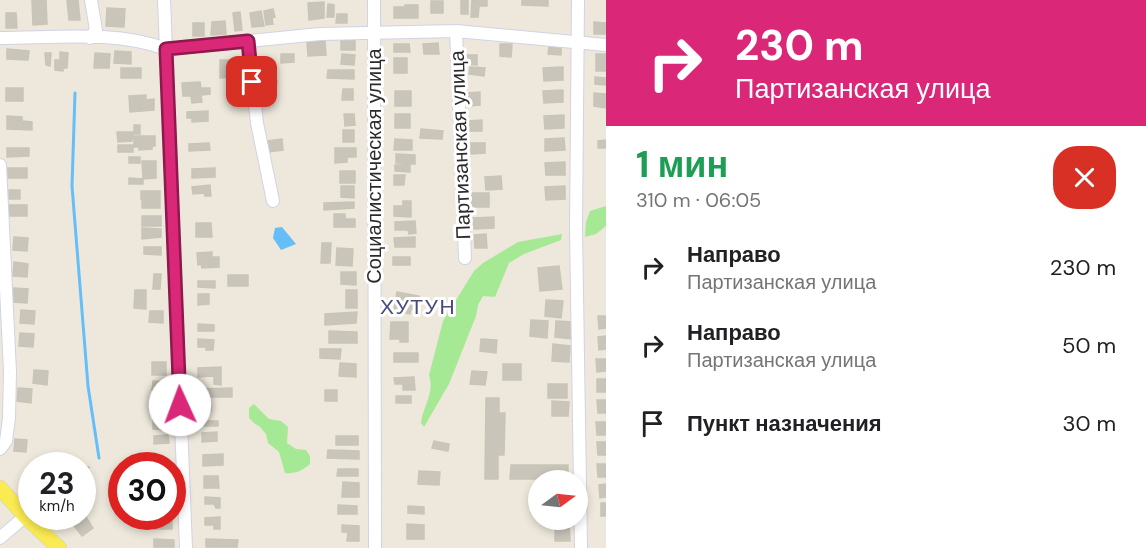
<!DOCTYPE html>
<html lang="ru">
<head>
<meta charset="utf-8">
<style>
  :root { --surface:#fff; --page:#f6f6f6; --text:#202124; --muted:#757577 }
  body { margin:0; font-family:"DM Sans",sans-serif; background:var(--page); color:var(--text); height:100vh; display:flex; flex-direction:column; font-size:22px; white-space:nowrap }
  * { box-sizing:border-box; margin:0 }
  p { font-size:20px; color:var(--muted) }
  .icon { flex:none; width:33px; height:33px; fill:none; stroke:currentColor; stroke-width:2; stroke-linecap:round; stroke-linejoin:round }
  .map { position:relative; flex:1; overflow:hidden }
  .sheet { display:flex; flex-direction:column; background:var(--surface); width:540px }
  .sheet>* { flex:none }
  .banner { background:#db2777; color:#fff; overflow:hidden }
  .needle { width:39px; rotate:75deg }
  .buttons { position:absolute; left:528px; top:470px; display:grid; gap:12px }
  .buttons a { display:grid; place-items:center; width:60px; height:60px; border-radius:50%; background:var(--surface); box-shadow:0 3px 9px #0003; font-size:30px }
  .speed { position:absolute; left:18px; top:452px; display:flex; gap:12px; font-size:30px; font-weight:700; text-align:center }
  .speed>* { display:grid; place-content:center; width:78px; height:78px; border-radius:50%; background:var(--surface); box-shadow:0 3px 9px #0003; line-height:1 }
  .speed small { font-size:15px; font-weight:400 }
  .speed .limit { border:9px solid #d22; background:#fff; color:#111 }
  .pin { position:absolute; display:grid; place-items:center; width:51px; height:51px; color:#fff; margin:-26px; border-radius:12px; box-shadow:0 3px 9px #0006 }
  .me { position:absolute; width:66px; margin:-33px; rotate:358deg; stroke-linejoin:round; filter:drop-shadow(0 0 4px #0008) }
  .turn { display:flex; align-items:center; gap:21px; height:126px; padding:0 30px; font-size:27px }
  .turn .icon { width:78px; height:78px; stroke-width:2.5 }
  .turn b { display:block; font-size:42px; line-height:51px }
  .round { display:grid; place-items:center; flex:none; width:63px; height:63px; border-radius:24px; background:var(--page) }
  .headline { display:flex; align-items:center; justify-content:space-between; height:102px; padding:0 30px }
  h1 { font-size:36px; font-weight:800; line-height:45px; color:#1e9e55 }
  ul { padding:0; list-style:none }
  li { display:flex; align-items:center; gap:18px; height:78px; padding:0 30px }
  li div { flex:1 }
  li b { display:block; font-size:22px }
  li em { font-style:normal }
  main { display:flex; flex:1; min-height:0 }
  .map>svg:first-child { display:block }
  .green { fill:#a5e994 }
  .water { fill:#66bef8 }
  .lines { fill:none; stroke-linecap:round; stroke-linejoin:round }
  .stream { stroke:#66bef8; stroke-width:3 }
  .building { fill:#c9c5bb; stroke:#c9c5b5; stroke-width:1.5 }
  .minor-casing { stroke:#d1d2e5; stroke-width:14 }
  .major-casing { stroke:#ccc; stroke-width:16 }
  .minor { stroke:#fff; stroke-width:12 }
  .major { stroke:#fbeb53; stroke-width:15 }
  .route-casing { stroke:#8e194d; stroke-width:15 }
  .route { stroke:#db2777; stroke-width:10 }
  .labels { text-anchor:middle; stroke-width:6; stroke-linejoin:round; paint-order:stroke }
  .street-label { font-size:20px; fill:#2b2b2b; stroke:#fff }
  .neighbourhood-label { font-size:21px; letter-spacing:1.5px; fill:#474a7f; stroke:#fff }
</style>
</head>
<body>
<main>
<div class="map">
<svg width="606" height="548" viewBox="0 0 606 548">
  <rect width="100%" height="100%" fill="#eee8dc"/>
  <path class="green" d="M606,206v20l-10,8 -11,3 1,-15 4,-11z
    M562,234l-1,6 -37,14 -15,9 -14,34 -12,-1 -5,9 -2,11 -27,68 -25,43 -3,-4c2,-17 14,-30 8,-48l14,-54 31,-50 9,-8 35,-21z
    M254,404l15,15 12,2 7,6 -1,16 9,6 10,1 4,6v8c-8,7 -15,10 -25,9l-6,-21 -11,-9 -2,-9 -6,-7 -6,-4 -5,-5v-10z"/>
  <path class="water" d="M282,227l14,17 -15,6 -8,-12 2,-10z"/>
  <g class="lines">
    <path class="stream" d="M75,93l-3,93 16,200 11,72"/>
  </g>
  <path class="building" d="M32,0h14l1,24 -14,1z
    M67,0h11l2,20h-11z
    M461,0h7v14h-7z
    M472,0h15v6h-8l-1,11h-7z
    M522,0h26v6l-26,-1z
    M431,1h12v12h-12z
    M324,2v16l-15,2 -1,-17z
    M328,4l6,1v12h-7z
    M405,5h13v13h-24v-11h11z
    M107,8l18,1 -1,18 -18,-1z
    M273,9l2,8 -3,1 1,6 -7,1 -2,-14z
    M261,11l3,15 -12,1 -2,-14z
    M240,12l2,18 -7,1 -2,-18z
    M6,13h10l1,15h-11z
    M337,14h10v9h-11z
    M225,21l1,13 -15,1 1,-13z
    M594,22l12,1v11h-12z
    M193,23h11v13h-11z
    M341,40h14v10h-14z
    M325,41l1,14 -18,1 -1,-14z
    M438,43l1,11h-15l-1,-10z
    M394,44h15l1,8h-16z
    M500,44h12l-1,13 -11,-1z
    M549,47l12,1v7l-13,-1z
    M7,49l22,2 -1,9 -21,-1z
    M115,51l16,1v12l-17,-1z
    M60,52l8,1 -1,15h-4v3l-8,-1v-10h5z
    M45,53h6l-1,13 -4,-1z
    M95,53l15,1 -1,14h-15z
    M281,54h13v8l-13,1z
    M342,54l13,1 -1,10 -13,-1z
    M596,54h10v17h-10z
    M465,55h12v10l-12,-1z
    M394,58h13v15h-13z
    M220,60h20l1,17 -21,1z
    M470,67l15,1 -1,8 -15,-2z
    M563,67v13l-19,1 -1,-13z
    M121,68h20v10h-20z
    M328,70h26v9l-27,-1z
    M595,77l11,1v7l-11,-1z
    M263,80l14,1 -1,6 -14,-1z
    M200,82l1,6h9v6l-9,1 1,7 -10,1 -1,-7h-8l-1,-13z
    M6,88h17v13h-17z
    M263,88l12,2 -1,10 -13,-2z
    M343,89h10v11h-11z
    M563,90v12l-19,1 -1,-12z
    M395,91h16v15h-16z
    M480,92v13l-12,1v-13z
    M594,93l12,1v14l-12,-2z
    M146,95v5l8,-1v11l-24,2 -1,-16z
    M208,111v10l-16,1v-4h-5v-6z
    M344,114h10l1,11 -10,1z
    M395,114h15v14h-15z
    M564,115v13l-19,1 -1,-13z
    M7,116l15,1v4l10,1v8l-25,-1z
    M482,120v11h-15v-10z
    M134,125h6v9h-6z
    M421,129l22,2 -1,8 -22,-1z
    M343,130h11v12h-11z
    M117,132h16l-1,9 -14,1z
    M134,136h21v10h-3v3l-13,1v-3h-5z
    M564,138l1,12 -20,1v-12z
    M282,139l1,11 -14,2 -2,-11z
    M395,139l17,1v10h-18z
    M606,140v8h-8v-7z
    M209,143l1,7 -21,1v-7z
    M471,143h14v10l-14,1z
    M118,145h15v7h-15z
    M7,148h22v8l-22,1z
    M335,148h21v9h-9v5l-12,1z
    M396,154l19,1v9l-19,-1z
    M129,157h11v6h-11z
    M142,161h14v17l-13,1z
    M565,162v13h-19l-1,-12z
    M395,165h15v7l-15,-1z
    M8,168h19v10h-19z
    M215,168v9l-23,1v-9z
    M340,171h15v12h-15z
    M394,175h11l-1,10h-10z
    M501,176l1,13 -16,1 -1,-13z
    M129,178l14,1v5h-14z
    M210,185l1,11h-6l-1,-3 -11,1 -1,-7z
    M341,186h13v12l-13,-1z
    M565,186v13l-19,1 -1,-13z
    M9,190h11v9h-11z
    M141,191h19v8h-19z
    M471,193h18v14h-18z
    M142,200h18v8h-18z
    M403,201h8v16l-17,-1v-10h9z
    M354,202v6l-30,2v-7z
    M9,205h18v11h-18z
    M334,214h11v5h10v8h-21z
    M142,216h19v10h-19z
    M494,217v11l-20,1 -1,-11z
    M415,221l1,12 -7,1 -1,-4h-13v-8z
    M196,223h15l1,14h-16z
    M142,228l19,1v8l-19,2z
    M486,234l1,14h-12l-1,-13z
    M14,237l14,1 -1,13 -14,-1z
    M415,237v10h-20l-1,-9z
    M322,243h9l-1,20h-9z
    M144,247h17v8l-17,-1z
    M337,248l16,1 -1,17 -16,-1z
    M212,252v5h7v10l-17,1 -1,-4 -3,1 -1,-12z
    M393,257h17v8h-17z
    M14,262l14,2 -1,13 -14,-1z
    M559,266l3,23 -22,2 -2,-23z
    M341,272h15v13l-15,-1z
    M154,274h7l-1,15h-7z
    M228,275h20v11h-20z
    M198,281h17v7l-17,-1z
    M14,288l14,1 -1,14 -14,-1z
    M135,290h11v19l-12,-1z
    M346,290h11v18h-11z
    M397,292l22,4 -2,14 -6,-1 -1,5 -16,-3z
    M198,294h11v10l-11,1z
    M546,300l17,1 -2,17 -16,-2z
    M21,310l14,1 -1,13 -14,-1z
    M150,311h13v12l-14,-1z
    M357,312l-1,11 -31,2v-11z
    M598,316h8v12l-7,1z
    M531,320l17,1 -1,17 -17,-2z
    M556,321l17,1 -1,17 -17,-2z
    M391,322h17v20h-8v-3h-10z
    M198,324l16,1v6h-16z
    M329,331l28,1v11h-28z
    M20,333l14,1 -1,13 -14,-1z
    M606,336v13l-7,1 -1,-13z
    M198,339l16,1 -1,10h-7v-3h-8z
    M481,339l16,1 -1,13 -16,-2z
    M553,344l17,2 -1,16 -17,-1z
    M320,349h21l-1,10 -20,-1z
    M394,353h24v9h-24z
    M596,359h10v12l-9,1z
    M152,362h14v13h-14z
    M340,363l16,1v13l-17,-1z
    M503,364h18v16h-18z
    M221,367v18l-7,-1v-8l-16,1v-9z
    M34,370l14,1 -1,14 -14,-2z
    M472,371l15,1 -2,13 -15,-1z
    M414,377l1,13h-12v-6h-8l-1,-6z
    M597,379h9v13h-9z
    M153,381l14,1 -1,9 -14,-1z
    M548,384h19v14h-19z
    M18,388l14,1 -1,14 -14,-2z
    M232,388v9h-34l1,-8z
    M325,390h12v11h-12z
    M396,396h15v7h-15z
    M153,397h13v12l-14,-1z
    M486,398h13v15h6l-1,42h-6v24h-13z
    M597,400h9v13h-8z
    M552,401l17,1 -1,14h-16z
    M199,404h12v7h-12z
    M153,420l14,1v9l-14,-1z
    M199,421h19v5h-18z
    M596,422h10v13h-9z
    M217,432v9l-15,1v-9z
    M168,435l1,8 -15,1v-8z
    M336,436h22v9h-22z
    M15,439l12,1 -1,12 -12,-1z
    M434,441l15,3 -1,7 -16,-3z
    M597,442h9v13h-8z
    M328,450l31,1v8l-32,-1z
    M223,454v11l-20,1v-11z
    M597,464h9v13h-8z
    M511,465h57v14h-58z
    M82,467h7l-2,18 -5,-1z
    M338,469h20v7h-21z
    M26,471h6v12h-6z
    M419,471l21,1 -1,13 -21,-1z
    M204,476h14l1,12h-15z
    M343,482l16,1v14h-17z
    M606,484v13l-6,1 -1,-13z
    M205,497l15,1v10h-4l-2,-4h-9z
    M601,503h5v13h-5z
    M338,505l19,1v8h-19z
    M408,506l16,1v7l-16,-1z
    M86,517l7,11 -11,8 -8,-10z
    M220,517v12h-6v-4h-9v-7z
    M154,520h18v9h-18z
    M555,522h14l1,19h-15z
    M407,524l17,1v14h-17z
    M342,525l17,1v15h-12l1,-9h-6z
    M154,539l20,1v7h-20z
    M206,539l32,1 -1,7h-31z"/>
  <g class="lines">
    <defs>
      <path id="minor" d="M164,0l22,548
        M374,0l1,548
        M578,0l-2,229 5,319
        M456,31l9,227
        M0,38c54,0 115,-8 166,11l154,-15 136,-3 150,14
        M90,38l6,-8 -5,-30
        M248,41l9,82 16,78
        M0,165l10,207 -1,46 -3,23 -6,8
        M0,538l29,-25"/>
      <path id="major" d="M0,488l26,29 33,31"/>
    </defs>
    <use href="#minor" class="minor-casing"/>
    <use href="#major" class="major-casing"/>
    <use href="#minor" class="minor"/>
    <use href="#major" class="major"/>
  </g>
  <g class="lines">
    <defs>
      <path id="route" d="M180,405l-14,-356 82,-8 4,41"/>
    </defs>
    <use href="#route" class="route-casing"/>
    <use href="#route" class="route"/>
  </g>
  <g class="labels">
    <g class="street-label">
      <text transform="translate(460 145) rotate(-92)" y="7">Партизанская улица</text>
      <text transform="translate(374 166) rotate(-90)" y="7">Социалистическая улица</text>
    </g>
    <g class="neighbourhood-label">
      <text x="418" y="314">ХУТУН</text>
    </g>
  </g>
</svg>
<div class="buttons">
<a><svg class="needle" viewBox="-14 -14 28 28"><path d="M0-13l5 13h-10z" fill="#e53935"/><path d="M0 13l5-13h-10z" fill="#757577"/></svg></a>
</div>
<div class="speed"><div>23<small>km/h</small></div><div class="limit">30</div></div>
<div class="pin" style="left:252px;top:82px;background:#d93025"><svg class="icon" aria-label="arrive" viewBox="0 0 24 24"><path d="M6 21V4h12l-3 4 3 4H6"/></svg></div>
<svg class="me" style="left:180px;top:405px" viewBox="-20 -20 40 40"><circle r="19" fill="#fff"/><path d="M0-13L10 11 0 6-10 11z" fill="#db2777"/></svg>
</div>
<section class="sheet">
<div class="banner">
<div class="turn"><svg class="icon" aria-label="right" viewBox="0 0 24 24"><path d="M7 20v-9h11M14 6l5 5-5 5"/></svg><div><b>230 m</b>Партизанская улица</div></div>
</div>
<div class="headline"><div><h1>1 мин</h1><p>310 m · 06:05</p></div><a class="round" style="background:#d93025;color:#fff"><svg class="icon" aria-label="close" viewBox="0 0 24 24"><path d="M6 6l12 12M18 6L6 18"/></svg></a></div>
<ul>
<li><svg class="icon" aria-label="right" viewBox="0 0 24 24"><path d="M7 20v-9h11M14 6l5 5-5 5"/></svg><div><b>Направо</b><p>Партизанская улица</p></div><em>230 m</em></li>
<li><svg class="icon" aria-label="right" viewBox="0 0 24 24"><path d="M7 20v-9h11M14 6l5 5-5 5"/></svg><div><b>Направо</b><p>Партизанская улица</p></div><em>50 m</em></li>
<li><svg class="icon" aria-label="arrive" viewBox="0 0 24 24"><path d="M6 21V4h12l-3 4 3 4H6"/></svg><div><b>Пункт назначения</b></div><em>30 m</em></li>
</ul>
</section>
</main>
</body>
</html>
